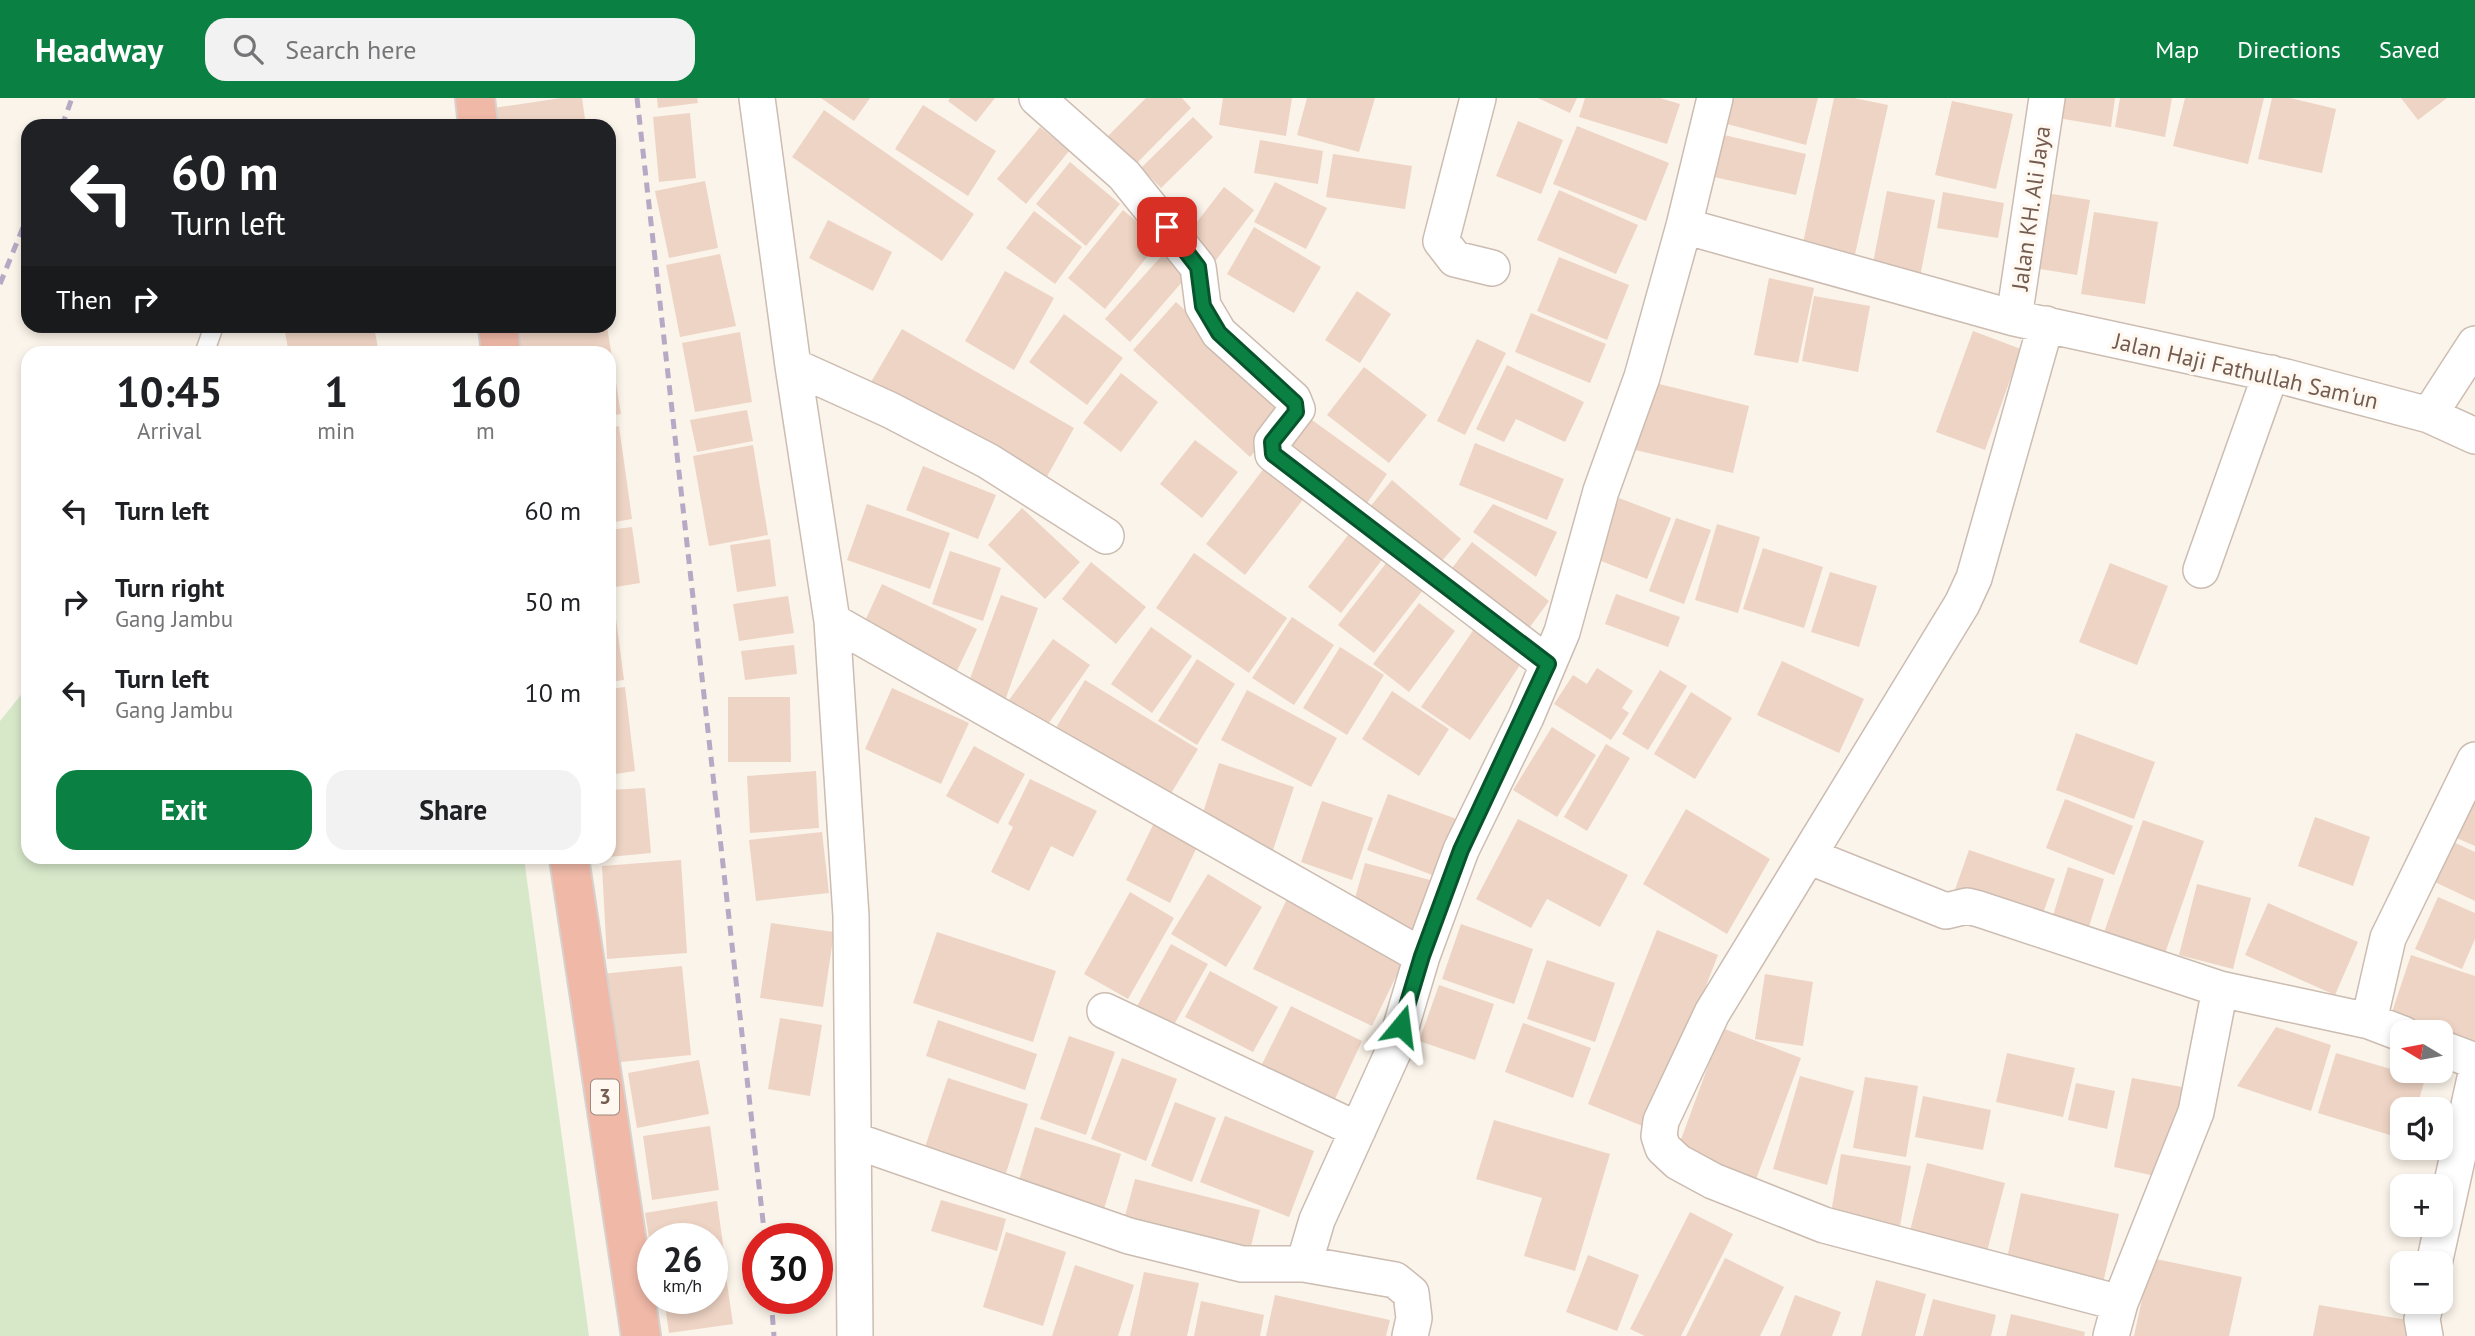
<!DOCTYPE html>
<html lang="en">
<head>
<meta charset="utf-8">
<style>
  :root { --surface:#fff; --page:#f2f2f2; --text:#202124; --muted:#757577; --accent:#0b8043 }
  body { margin:0; font-family:"PT Sans",sans-serif; background:var(--page); color:var(--text); height:100vh; display:flex; flex-direction:column; font-size:26px; white-space:nowrap }
  * { box-sizing:border-box; margin:0 }
  p { font-size:23px; color:var(--muted) }
  .icon { flex:none; width:38px; height:38px; fill:none; stroke:currentColor; stroke-width:2; stroke-linecap:round; stroke-linejoin:round }
  .map { position:relative; flex:1; overflow:hidden }
  .sheet { position:absolute; left:21px; top:248px; width:595px; height:518px; display:flex; flex-direction:column; background:var(--surface); border-radius:21px; box-shadow:0 4px 10px #0003 }
  .sheet>* { flex:none }
  .top-card { position:absolute; left:21px; top:21px; width:595px; height:214px; border-radius:21px; box-shadow:0 4px 10px #0003; background:#202124; color:#fff; overflow:hidden }
  .needle { width:46px; rotate:280deg }
  .fabs { position:absolute; left:2390px; top:922px; display:grid; gap:14px }
  .fabs a { display:grid; place-items:center; width:63px; height:63px; border-radius:14px; background:var(--surface); box-shadow:0 4px 10px #0003; font-size:35px }
  .speed { position:absolute; left:637px; top:1125px; display:flex; gap:14px; font-size:35px; font-weight:700; text-align:center }
  .speed>* { display:grid; place-content:center; width:91px; height:91px; border-radius:50%; background:var(--surface); box-shadow:0 4px 10px #0003; line-height:1 }
  .speed small { font-size:18px; font-weight:400 }
  .speed .limit { border:10px solid #d22; background:#fff; color:#111 }
  .pin { position:absolute; display:grid; place-items:center; width:60px; height:60px; color:#fff; margin:-30px; border-radius:14px; box-shadow:0 4px 10px #0006 }
  .me { position:absolute; width:77px; margin:-38px; rotate:16deg; stroke-linejoin:round; filter:drop-shadow(0 0 5px #0008) }
  .turn { display:flex; align-items:center; gap:24px; height:147px; padding:0 35px; font-size:32px }
  .turn .icon { width:91px; height:91px; stroke-width:2.5 }
  .turn b { display:block; font-size:49px; line-height:60px }
  .then { display:flex; align-items:center; height:66px; padding:0 35px; background:#0003; gap:14px; font-size:26px }
  .eta { display:flex; justify-content:space-evenly; align-items:center; height:119px; text-align:center }
  .eta b { font-size:42px; font-weight:800; line-height:49px }
  .primary-button { display:flex; gap:14px; margin-top:auto; padding:14px 35px }
  .primary-button a { flex:1; height:80px; border-radius:21px; background:var(--accent); color:#fff; font-size:28px; font-weight:800; line-height:80px; text-align:center }
  .primary-button a+a { background:var(--page); color:var(--text) }
  ul { padding:0; list-style:none }
  li { display:flex; align-items:center; gap:21px; height:91px; padding:0 35px }
  li div { flex:1 }
  li b { display:block; font-size:26px }
  li em { font-style:normal }
  header { display:flex; align-items:center; gap:42px; box-sizing:border-box; height:98px; padding:0 35px; background:var(--accent); color:#fff }
  header strong { font-size:33px }
  nav { display:flex; gap:38px; margin-inline-start:auto; font-size:24px }
  .search { width:490px; height:63px; background:var(--page); display:flex; align-items:center; gap:18px; box-sizing:border-box; padding:0 24px; border-radius:21px; color:var(--muted); font-size:26px }
  .map>svg:first-child { display:block }
  .green { fill:#d7e8c9 }
  .building { fill:#eed4c4 }
  .lines { fill:none; stroke-linecap:round; stroke-linejoin:round }
  .lane-casing { stroke:#ccbcb1; stroke-width:21 }
  .street-casing { stroke:#ccbcb1; stroke-width:38 }
  .highway-casing { stroke:#d8d1ce; stroke-width:42 }
  .lane { stroke:#fff; stroke-width:18 }
  .street { stroke:#fff; stroke-width:35 }
  .highway { stroke:#efb8a7; stroke-width:38 }
  .rail { stroke:#b7a9c5; stroke-width:5; stroke-dasharray:10 7; stroke-linecap:butt }
  .route-casing { stroke:#07532c; stroke-width:18 }
  .route { stroke:#0b8043; stroke-width:12 }
  .labels { text-anchor:middle; stroke-width:7; stroke-linejoin:round; paint-order:stroke }
  .shield { fill:#fef8f1; stroke:#9d8a80; stroke-width:2 }
  .shield-label { font-size:21px; font-weight:bold; fill:#745b4f }
  .street-label { font-size:23px; fill:#745b4f; stroke:#fef8f1 }
</style>
</head>
<body>
<header>
<strong>Headway</strong>
<div class="search"><svg class="icon" aria-label="search" viewBox="0 0 24 24"><circle cx="10" cy="10" r="6"/><path d="M15 15l6 6"/></svg>Search here</div>
<nav><a>Map</a><a>Directions</a><a>Saved</a></nav>
</header>
<div class="map">
<svg width="2475" height="1238" viewBox="0 0 2475 1238">
  <rect width="100%" height="100%" fill="#fbf4ea"/>
  <path class="green" d="M28,588v172h496l65,478h-589v-615z"/>
  <path class="building" d="M561,0h21l4,28h-96l-3,-17z
    M657,0h40l1,5 -40,5z
    M821,0h49l-16,23z
    M950,0h45l-19,24 -28,-21z
    M1146,0h36l9,10 -58,59 -28,-28z
    M1223,0h69l-6,38 -67,-11z
    M1307,0h68l-16,54 -62,-17z
    M1538,0h39l-7,15z
    M1585,0h75l20,6 -13,40 -88,-27z
    M1734,0h84l-12,47 -79,-21z
    M1834,0h20l34,7 -36,163 -52,-11z
    M2055,0h60l-4,29 -59,-10z
    M2120,0h52l-7,39 -50,-10z
    M2185,0h79l-16,66 -75,-18z
    M2272,0h18l46,11 -14,64 -64,-14z
    M2401,0h46l-29,22z
    M1952,3l61,13 -17,75 -61,-14z
    M923,7l73,46 -28,45 -73,-47z
    M824,12l150,104 -32,47 -150,-104z
    M690,15l6,65 -37,4 -6,-65z
    M1193,19l20,20 -52,51 -20,-20z
    M1518,23l45,19 -22,54 -45,-18z
    M1577,28l92,37 -23,58 -93,-37z
    M1040,29l29,24 -43,53 -29,-25z
    M1724,37l82,19 -10,41 -82,-18z
    M1260,42l63,11 -5,33 -64,-11z
    M1333,56l79,12 -7,43 -79,-12z
    M1070,64l50,42 -34,42 -50,-42z
    M705,83l13,67 -49,10 -14,-67z
    M1275,84l52,26 -21,41 -52,-27z
    M1224,89l30,23 -41,54 -30,-24z
    M1559,92l79,35 -22,49 -79,-34z
    M1887,93l48,9 -15,77 -48,-9z
    M1943,94l61,11 -6,35 -61,-10z
    M2046,95l44,7 -13,75 -43,-7z
    M1123,112l37,31 -55,68 -37,-31z
    M1034,113l48,36 -27,37 -49,-36z
    M2094,114l64,10 -13,82 -64,-10z
    M828,122l64,32 -19,39 -64,-33z
    M1254,129l67,40 -27,46 -67,-39z
    M1165,154l24,22 -59,68 -25,-23z
    M720,156l16,72 -56,11 -14,-72z
    M1559,159l70,28 -22,55 -70,-29z
    M1005,173l49,27 -40,72 -49,-29z
    M1769,180l45,10 -16,75 -44,-8z
    M1357,193l34,23 -31,49 -35,-23z
    M1814,198l56,10 -12,66 -56,-11z
    M1176,204l117,107 -43,48 -117,-107z
    M1531,215l75,31 -16,39 -75,-31z
    M1064,216l59,44 -36,47 -58,-43z
    M284,228h90l5,28h-90z
    M607,228l14,88 -12,2v-62h-87l-5,-27z
    M902,231l172,99 -34,61 -173,-100z
    M1973,233l48,18 -36,101 -49,-18z
    M740,234l12,70 -57,10 -13,-69z
    M1477,241l29,14 -41,82 -28,-14z
    M1507,267l77,37 -19,40 -49,-23 -12,23 -28,-13z
    M1364,269l63,48 -38,48 -62,-48z
    M1121,275l37,29 -37,50 -38,-29z
    M1647,283l102,25 -16,67 -102,-24z
    M747,312l6,31 -56,11 -7,-32z
    M1305,317l82,59 -26,38 -83,-60z
    M619,328l13,93 -23,4v-95z
    M1195,342l43,32 -36,46 -42,-34z
    M1475,345l89,36 -17,41 -88,-35z
    M753,347l15,90 -59,11 -16,-90z
    M1268,365l40,30 -63,82 -39,-31z
    M923,368l73,29 -18,44 -72,-29z
    M1392,382l69,59 -28,32 -68,-58z
    M1619,400l52,20 -24,61 -51,-20z
    M867,406l83,29 -20,56 -83,-29z
    M1493,406l64,28 -21,45 -63,-45z
    M1022,410l58,54 -35,37 -57,-54z
    M1676,420l35,12 -27,74 -35,-13z
    M1717,426l43,13 -22,76 -43,-13z
    M632,429l8,56 -31,5v-58z
    M1352,432l33,26 -44,57 -33,-26z
    M770,441l6,47 -39,6 -7,-47z
    M1472,444l77,59 -28,38 -78,-59z
    M1763,450l60,19 -19,61 -61,-19z
    M950,453l51,17 -18,53 -51,-17z
    M1194,455l93,65 -38,55 -93,-65z
    M1091,464l55,45 -30,37 -54,-45z
    M1387,464l36,28 -49,63 -36,-28z
    M2110,465l58,23 -31,79 -58,-23z
    M1830,474l47,14 -18,61 -48,-15z
    M882,486l95,45 -24,50 -94,-45z
    M1616,496l64,23 -12,30 -63,-23z
    M1001,497l37,13 -36,101 -38,-14z
    M609,498h4l11,84 -15,2z
    M788,498l6,37 -55,8 -6,-37z
    M1419,505l36,28 -46,61 -36,-28z
    M1292,519l42,28 -40,60 -42,-27z
    M1476,528l48,33 -54,81 -49,-33z
    M1151,529l41,29 -40,57 -41,-29z
    M1053,541l37,26 -49,69 -37,-27z
    M794,547l3,29 -52,6 -4,-29z
    M1340,549l44,28 -37,60 -44,-27z
    M1197,561l38,25 -38,61 -39,-24z
    M1782,563l82,38 -25,54 -82,-38z
    M1597,570l36,23 -11,17 7,5 -18,27 -57,-36 19,-29 14,9z
    M1660,572l27,16 -39,64 -26,-16z
    M1085,582l113,69 -34,56 -113,-69z
    M625,589l10,84 -26,4v-86z
    M892,590l77,35 -28,61 -76,-35z
    M1247,592l90,48 -26,49 -90,-47z
    M1392,593l57,38 -30,47 -57,-37z
    M1691,594l41,26 -37,61 -41,-25z
    M728,599h62l1,65h-63z
    M1552,629l44,28 -39,62 -44,-27z
    M2076,635l79,29 -21,57 -78,-29z
    M1606,646l24,14 -43,73 -23,-14z
    M974,648l51,28 -27,50 -52,-28z
    M1219,665l75,24 -22,66 -74,-25z
    M816,673l3,57 -69,5 -3,-57z
    M1030,681l67,32 -24,46 -22,-11 -22,45 -38,-19 22,-45 -5,-3z
    M645,690l6,65 -42,4v-67z
    M1388,696l74,27 -22,57 -73,-28z
    M2475,700v48l-30,-13z
    M2065,701l68,27 -19,49 -68,-27z
    M1322,703l51,17 -21,62 -51,-18z
    M1686,711l84,50 -43,75 -84,-50z
    M2315,719l55,20 -17,49 -55,-20z
    M1518,721l110,56 -28,52 -53,-28 -16,29 -55,-29z
    M2143,722l61,21 -42,121 -61,-21z
    M1154,725l44,22 -28,58 -44,-23z
    M822,734l7,61 -73,8 -7,-61z
    M2438,737l37,17v49l-55,-26z
    M1969,752l86,29 -17,49 -86,-30z
    M681,762l6,93 -80,6 -5,-93z
    M1365,765l69,18 -13,50 -70,-19z
    M2068,769l36,12 -18,57 -36,-11z
    M1208,776l54,33 -36,60 -55,-33z
    M2197,786l54,14 -18,71 -54,-14z
    M1130,794l44,26 -46,81 -44,-25z
    M1288,799l119,57 -35,72 -119,-57z
    M2438,799l37,16v26l-13,30 -47,-20z
    M2268,805l90,39 -23,53 -90,-40z
    M771,825l63,9 -11,75 -63,-9z
    M1461,826l72,25 -19,55 -72,-25z
    M1657,832l61,25 -68,174 -62,-25z
    M937,834l119,39 -23,71 -120,-39z
    M1171,846l37,20 -37,66 -36,-20z
    M2411,857l64,21v76l-34,-20h-26l-27,-8z
    M1547,862l68,23 -20,59 -68,-23z
    M682,868l9,89 -81,8 -9,-89z
    M1210,873l68,36 -25,45 -68,-35z
    M1765,876l48,8 -10,64 -48,-7z
    M1439,887l55,19 -19,56 -56,-19z
    M1291,908l71,35 -28,60 -73,-35z
    M780,920l42,7 -12,71 -42,-7z
    M938,922l99,34 -12,36 -99,-34z
    M1523,925l68,25 -18,50 -68,-26z
    M2276,929l55,18 -20,66 -74,-25z
    M1722,930l79,30 -46,124 -79,-29z
    M1069,938l46,16 -29,83 -46,-16z
    M2007,955l68,15 -12,49 -67,-15z
    M2336,955l89,26 -9,31h-13v29l-85,-26z
    M1122,960l55,21 -31,82 -55,-22z
    M699,962l10,54 -72,14 -9,-55z
    M1800,978l54,15 -27,94 -54,-16z
    M1865,979l53,9 -12,71 -53,-9z
    M948,980l80,26 -22,69 -81,-26z
    M2132,980l50,9 -18,91 -50,-11z
    M2076,985l39,8 -8,38 -39,-9z
    M1923,998l68,14 -8,40 -68,-13z
    M1175,1004l41,16 -24,64 -41,-16z
    M1225,1018l89,35 -25,66 -89,-35z
    M1494,1022l116,34 -35,117 -51,-15 18,-58 -66,-19z
    M710,1028l9,64 -67,10 -9,-64z
    M1035,1029l86,27 -19,61 -85,-28z
    M1841,1056l70,12 -13,71 -69,-12z
    M1927,1065l78,20 -19,72 -77,-20z
    M1135,1081l125,31 -12,48 -126,-31z
    M2021,1095l98,21 -16,69 -97,-20z
    M941,1102l65,19 -9,32 -66,-20z
    M717,1103l9,65 -14,3v-30h-59l-2,12 -6,-38z
    M1690,1114l43,22 -52,102h-36l-15,-7z
    M1006,1134l60,20 -23,74 -60,-19z
    M1588,1157l51,20 -22,56 -51,-19z
    M1725,1160l59,29 -24,49h-74z
    M2151,1160l91,19 -13,59h-95z
    M1075,1167l59,20 -16,51h-66z
    M1144,1174l55,11 -12,53h-57z
    M726,1178l7,48 -64,9 -5,-35h48v-20z
    M1876,1182l50,14 -11,42h-54z
    M1275,1197l115,25 -4,16h-120z
    M1795,1197l46,17 -9,24h-52z
    M1933,1201l63,16 -5,21h-68z
    M1201,1203l63,14 -4,21h-66z
    M2319,1207l94,16 -3,15h-97z
    M2011,1216l74,18 -1,4h-78z"/>
  <g class="lines">
    <defs>
      <path id="lane" d="M204,256l10,-28"/>
      <path id="street" d="M757,0l36,268 39,255 19,295 4,420
        M1037,0l87,77 74,92 5,39 16,27 74,66 4,10 -25,33 1,12 275,210
        M1478,0l-37,143 14,18 37,9
        M1684,128l330,92 272,59 143,38 46,21
        M2014,220l33,-220
        M2046,226l-72,254 -12,26 -250,409 -51,108 -2,15 4,12 15,14 35,19 111,44 296,78
        M793,268l97,44 98,51 118,75
        M2429,317l46,-71
        M2201,472l70,-197
        M832,523l590,335
        M1808,758l138,55 21,-5 12,3 241,80 149,32 34,13
        M1105,913l253,119
        M2369,923l19,-83 87,-178
        M2441,950l34,13
        M853,1042l276,96 113,28h62
        M2434,1166l41,-186
        M1410,1238l4,-18 -3,-25 -16,-13 -91,-16 13,-44 77,-170 28,-94 39,-106 65,-133 36,-85 39,-141 41,-114 42,-151 31,-128
        M2111,1238l9,-33 76,-191 24,-123
        M2425,1238l-3,-17 4,-17"/>
      <path id="highway" d="M475,0l3,28
        M498,228l3,28
        M569,760l72,478"/>
    </defs>
    <use href="#lane" class="lane-casing"/>
    <use href="#street" class="street-casing"/>
    <use href="#highway" class="highway-casing"/>
    <use href="#lane" class="lane"/>
    <use href="#street" class="street"/>
    <use href="#highway" class="highway"/>
    <path class="rail" d="M637,0l128,1141
      M62,28l10,-28
      M0,186l28,-69
      M771,1200l3,38"/>
  </g>
  <g class="lines">
    <defs>
      <path id="route" d="M1167,129l31,40 5,39 16,27 76,70 1,9 -24,30 1,12 275,210 -87,186 -39,106 -21,70"/>
    </defs>
    <use href="#route" class="route-casing"/>
    <use href="#route" class="route"/>
  </g>
  <g class="labels">
    <rect class="shield" x="591" y="981.5" width="28" height="35" rx="5"/>
    <g class="shield-label">
      <text x="605" y="1006">3</text>
    </g>
    <g class="street-label">
      <text transform="translate(2031 110) rotate(-82)" y="8">Jalan KH. Ali Jaya</text>
      <text transform="translate(2246 273) rotate(13)" y="8">Jalan Haji Fathullah Sam'un</text>
    </g>
  </g>
</svg>
<div class="fabs">
<a><svg class="needle" viewBox="-14 -14 28 28"><path d="M0-13l5 13h-10z" fill="#e53935"/><path d="M0 13l5-13h-10z" fill="#757577"/></svg></a>
<a><svg class="icon" aria-label="sound" viewBox="0 0 24 24"><path d="M4 9h4l5-4v14l-5-4H4zM17 9q2 3 0 6"/></svg></a>
<a>+</a>
<a>−</a>
</div>
<div class="speed"><div>26<small>km/h</small></div><div class="limit">30</div></div>
<div class="pin" style="left:1167px;top:129px;background:#d93025"><svg class="icon" aria-label="arrive" viewBox="0 0 24 24"><path d="M6 21V4h12l-3 4 3 4H6"/></svg></div>
<svg class="me" style="left:1401px;top:928px" viewBox="-20 -20 40 40"><path d="M0-17L14 15 0 8-14 15z" fill="#0b8043" stroke="#fff" stroke-width="4"/></svg>
<div class="top-card">
<div class="turn"><svg class="icon" aria-label="left" viewBox="0 0 24 24"><path d="M17 20v-9H6M10 6l-5 5 5 5"/></svg><div><b>60 m</b>Turn left</div></div>
<div class="then">Then<svg class="icon" aria-label="right" viewBox="0 0 24 24"><path d="M7 20v-9h11M14 6l5 5-5 5"/></svg></div>
</div>
<section class="sheet">
<div class="eta">
<div><b>10:45</b><p>Arrival</p></div>
<div><b>1</b><p>min</p></div>
<div><b>160</b><p>m</p></div>
</div>
<ul>
<li><svg class="icon" aria-label="left" viewBox="0 0 24 24"><path d="M17 20v-9H6M10 6l-5 5 5 5"/></svg><div><b>Turn left</b></div><em>60 m</em></li>
<li><svg class="icon" aria-label="right" viewBox="0 0 24 24"><path d="M7 20v-9h11M14 6l5 5-5 5"/></svg><div><b>Turn right</b><p>Gang Jambu</p></div><em>50 m</em></li>
<li><svg class="icon" aria-label="left" viewBox="0 0 24 24"><path d="M17 20v-9H6M10 6l-5 5 5 5"/></svg><div><b>Turn left</b><p>Gang Jambu</p></div><em>10 m</em></li>
</ul>
<div class="primary-button"><a>Exit</a><a>Share</a></div>
</section>
</div>
</body>
</html>
